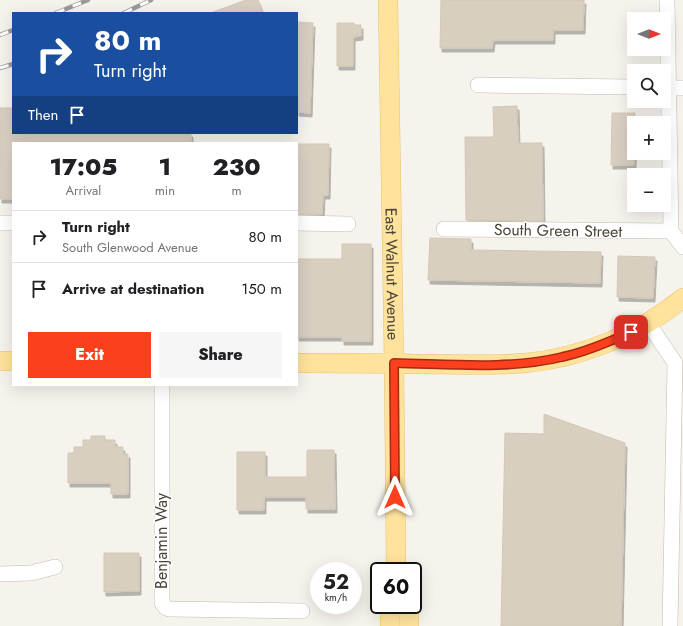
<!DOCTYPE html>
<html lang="en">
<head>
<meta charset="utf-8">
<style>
  :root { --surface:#fff; --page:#f6f6f6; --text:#202124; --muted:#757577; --line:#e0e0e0; --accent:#fc3f1d }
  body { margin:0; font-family:Jost,sans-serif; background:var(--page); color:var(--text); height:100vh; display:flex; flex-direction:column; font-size:15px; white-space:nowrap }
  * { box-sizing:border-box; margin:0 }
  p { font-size:13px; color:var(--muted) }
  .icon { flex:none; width:22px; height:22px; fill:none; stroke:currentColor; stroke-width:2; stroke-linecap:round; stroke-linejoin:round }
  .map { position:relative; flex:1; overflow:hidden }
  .details { position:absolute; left:12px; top:142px; width:286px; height:244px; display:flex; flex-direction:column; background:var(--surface); border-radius:0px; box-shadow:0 4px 16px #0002 }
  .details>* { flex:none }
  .guide { position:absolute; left:12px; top:12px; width:286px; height:122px; border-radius:0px; box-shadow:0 4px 16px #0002; background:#1a4fa0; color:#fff; overflow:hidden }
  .needle { width:26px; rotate:90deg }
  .controls { position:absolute; left:627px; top:12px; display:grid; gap:8px }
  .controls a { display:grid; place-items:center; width:44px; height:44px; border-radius:0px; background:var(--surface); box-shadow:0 4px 16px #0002; font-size:20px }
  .speed { position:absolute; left:310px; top:562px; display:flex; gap:8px; font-size:20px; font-weight:700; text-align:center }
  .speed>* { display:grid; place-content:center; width:52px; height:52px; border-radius:50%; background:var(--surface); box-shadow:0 4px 16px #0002; line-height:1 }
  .speed small { font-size:10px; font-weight:400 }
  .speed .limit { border:2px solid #111; border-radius:6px; background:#fff; color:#111 }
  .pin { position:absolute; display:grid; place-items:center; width:34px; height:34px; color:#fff; margin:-17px; border-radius:8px; box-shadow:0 2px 6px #0006 }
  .me { position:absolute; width:44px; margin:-22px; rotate:0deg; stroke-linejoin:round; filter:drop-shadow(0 0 3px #0008) }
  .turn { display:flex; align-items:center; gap:14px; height:84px; padding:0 16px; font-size:18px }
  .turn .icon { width:52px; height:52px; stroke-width:2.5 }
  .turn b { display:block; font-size:28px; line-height:34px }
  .then { display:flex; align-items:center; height:38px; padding:0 16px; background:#0003; gap:8px; font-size:15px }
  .eta { display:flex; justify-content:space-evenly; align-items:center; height:68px; text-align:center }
  .eta b { font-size:24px; font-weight:800; line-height:28px }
  .primary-button { display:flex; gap:8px; margin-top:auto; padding:8px 16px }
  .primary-button a { flex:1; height:46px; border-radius:0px; background:var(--accent); color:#fff; font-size:16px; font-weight:800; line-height:46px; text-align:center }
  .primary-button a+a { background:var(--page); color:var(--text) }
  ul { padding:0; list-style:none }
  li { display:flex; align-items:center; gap:12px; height:52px; padding:0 16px; border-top:1px solid var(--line) }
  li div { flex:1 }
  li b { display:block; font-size:15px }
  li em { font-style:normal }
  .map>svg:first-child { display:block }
  .building { fill:#d8cfc1; stroke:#d3c7b4; filter:url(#shadow) }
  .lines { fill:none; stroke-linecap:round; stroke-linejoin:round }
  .minor-casing { stroke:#c2bbae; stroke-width:16 }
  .major-casing { stroke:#e6c16a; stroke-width:20 }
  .minor { stroke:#fff; stroke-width:15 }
  .major { stroke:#ffe39c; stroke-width:19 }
  .rail-casing { stroke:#9a9a9a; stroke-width:4.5 }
  .rail { stroke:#fff; stroke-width:3; stroke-dasharray:9; stroke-linecap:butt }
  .route-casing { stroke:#a42913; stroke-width:10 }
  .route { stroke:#fc3f1d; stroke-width:7 }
  .labels { text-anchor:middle; stroke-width:3; stroke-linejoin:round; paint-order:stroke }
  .street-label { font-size:16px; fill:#4b4439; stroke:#fff }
</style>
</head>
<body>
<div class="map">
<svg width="683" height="626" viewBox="0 0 683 626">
  <defs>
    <filter id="shadow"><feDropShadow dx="2" dy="4" stdDeviation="0" flood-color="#0004"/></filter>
  </defs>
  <rect width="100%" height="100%" fill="#f6f3ec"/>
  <path class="building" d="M246,0h12l5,13h-50v-1z
    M441,0h143l-1,30h-30v10h-60l-1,8h-52z
    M297,22l16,1 -3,90 -13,-1z
    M337,23h17v2h7v11l-8,1v29h-16z
    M517,106l1,37h24l1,78 -77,-1 -1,-83h29l-1,-30z
    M0,108h13v25h178v10h-178v56h-13z
    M612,113h23l-1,52h-23z
    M297,144h32l-1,51h-5l-1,19h-25z
    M430,238l41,1v11l130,2 -1,31 -172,-3z
    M342,244h29v97h-29v-4h-45v-78h45z
    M618,256l37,1 -2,41 -36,-1z
    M544,414l81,29 -4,183h-120l4,-193 39,1z
    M91,436h14v4h10v7h8v7h5v40h-17v-11h-43v-30h6v-6h9v-7h8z
    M307,450h27l1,59h-29v-12h-42v13h-27v-58h28v25h42z
    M104,553h35v38l-35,1z"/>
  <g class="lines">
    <defs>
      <path id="minor" d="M667,0l4,231 12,16
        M478,85l156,2
        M664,88h19
        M0,223h13
        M297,223l51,1
        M444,229l227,2
        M648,323l27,40
        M162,385v218l4,5 3,1 133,2
        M0,574l31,-1 24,-6
        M670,626l5,-263"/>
      <g id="major">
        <path id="s1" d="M388,0l6,363 2,208"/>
        <path d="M0,361h13"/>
        <path d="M297,363c40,0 79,0 119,1 36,0 73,2 109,-1 57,-5 114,-29 158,-65"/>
        <path d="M405,605l4,6v15"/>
        <path d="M390,626v-15l1,-6"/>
      </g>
    </defs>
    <use href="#minor" class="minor-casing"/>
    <use href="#major" class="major-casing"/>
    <use href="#minor" class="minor"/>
    <use href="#major" class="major"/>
    <defs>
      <path id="rail" d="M56,13l32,-13
        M124,13l27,-13
        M0,35l13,-5
        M0,68l13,-4"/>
    </defs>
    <use href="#rail" class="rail-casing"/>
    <use href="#rail" class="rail"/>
  </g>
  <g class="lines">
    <defs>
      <path id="route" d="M395,497l-1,-134c56,1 114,7 168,-6 24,-5 47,-15 69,-25"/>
    </defs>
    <use href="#route" class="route-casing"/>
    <use href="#route" class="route"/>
  </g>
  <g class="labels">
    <g class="street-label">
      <text transform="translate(558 230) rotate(1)" y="6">South Green Street</text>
      <text dy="6" stroke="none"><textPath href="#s1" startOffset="274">East Walnut Avenue</textPath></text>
      <text transform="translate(161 541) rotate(-90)" y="6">Benjamin Way</text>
    </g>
  </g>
</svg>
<div class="controls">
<a><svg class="needle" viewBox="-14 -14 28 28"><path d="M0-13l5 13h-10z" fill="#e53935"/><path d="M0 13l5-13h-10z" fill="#757577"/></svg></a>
<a><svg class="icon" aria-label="search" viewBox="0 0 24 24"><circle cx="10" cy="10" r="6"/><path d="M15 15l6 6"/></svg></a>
<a>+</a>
<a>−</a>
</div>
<div class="speed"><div>52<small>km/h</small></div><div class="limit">60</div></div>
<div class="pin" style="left:631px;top:332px;background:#d93025"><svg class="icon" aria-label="arrive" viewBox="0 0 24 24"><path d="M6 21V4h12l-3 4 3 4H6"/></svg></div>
<svg class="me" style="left:395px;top:497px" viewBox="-20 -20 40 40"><path d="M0-17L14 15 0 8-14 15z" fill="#fc3f1d" stroke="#fff" stroke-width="4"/></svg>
<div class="guide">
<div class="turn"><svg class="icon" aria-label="right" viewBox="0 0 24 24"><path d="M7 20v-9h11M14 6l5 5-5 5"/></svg><div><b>80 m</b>Turn right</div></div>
<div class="then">Then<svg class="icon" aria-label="arrive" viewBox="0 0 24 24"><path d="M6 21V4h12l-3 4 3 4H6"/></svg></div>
</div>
<section class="details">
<div class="eta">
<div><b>17:05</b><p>Arrival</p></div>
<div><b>1</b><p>min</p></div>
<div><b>230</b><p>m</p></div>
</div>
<ul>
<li><svg class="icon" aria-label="right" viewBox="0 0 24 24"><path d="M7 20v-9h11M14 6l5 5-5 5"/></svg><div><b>Turn right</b><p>South Glenwood Avenue</p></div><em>80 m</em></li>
<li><svg class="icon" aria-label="arrive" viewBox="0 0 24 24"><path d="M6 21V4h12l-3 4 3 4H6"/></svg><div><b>Arrive at destination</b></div><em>150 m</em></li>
</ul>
<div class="primary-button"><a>Exit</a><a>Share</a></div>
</section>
</div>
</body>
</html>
